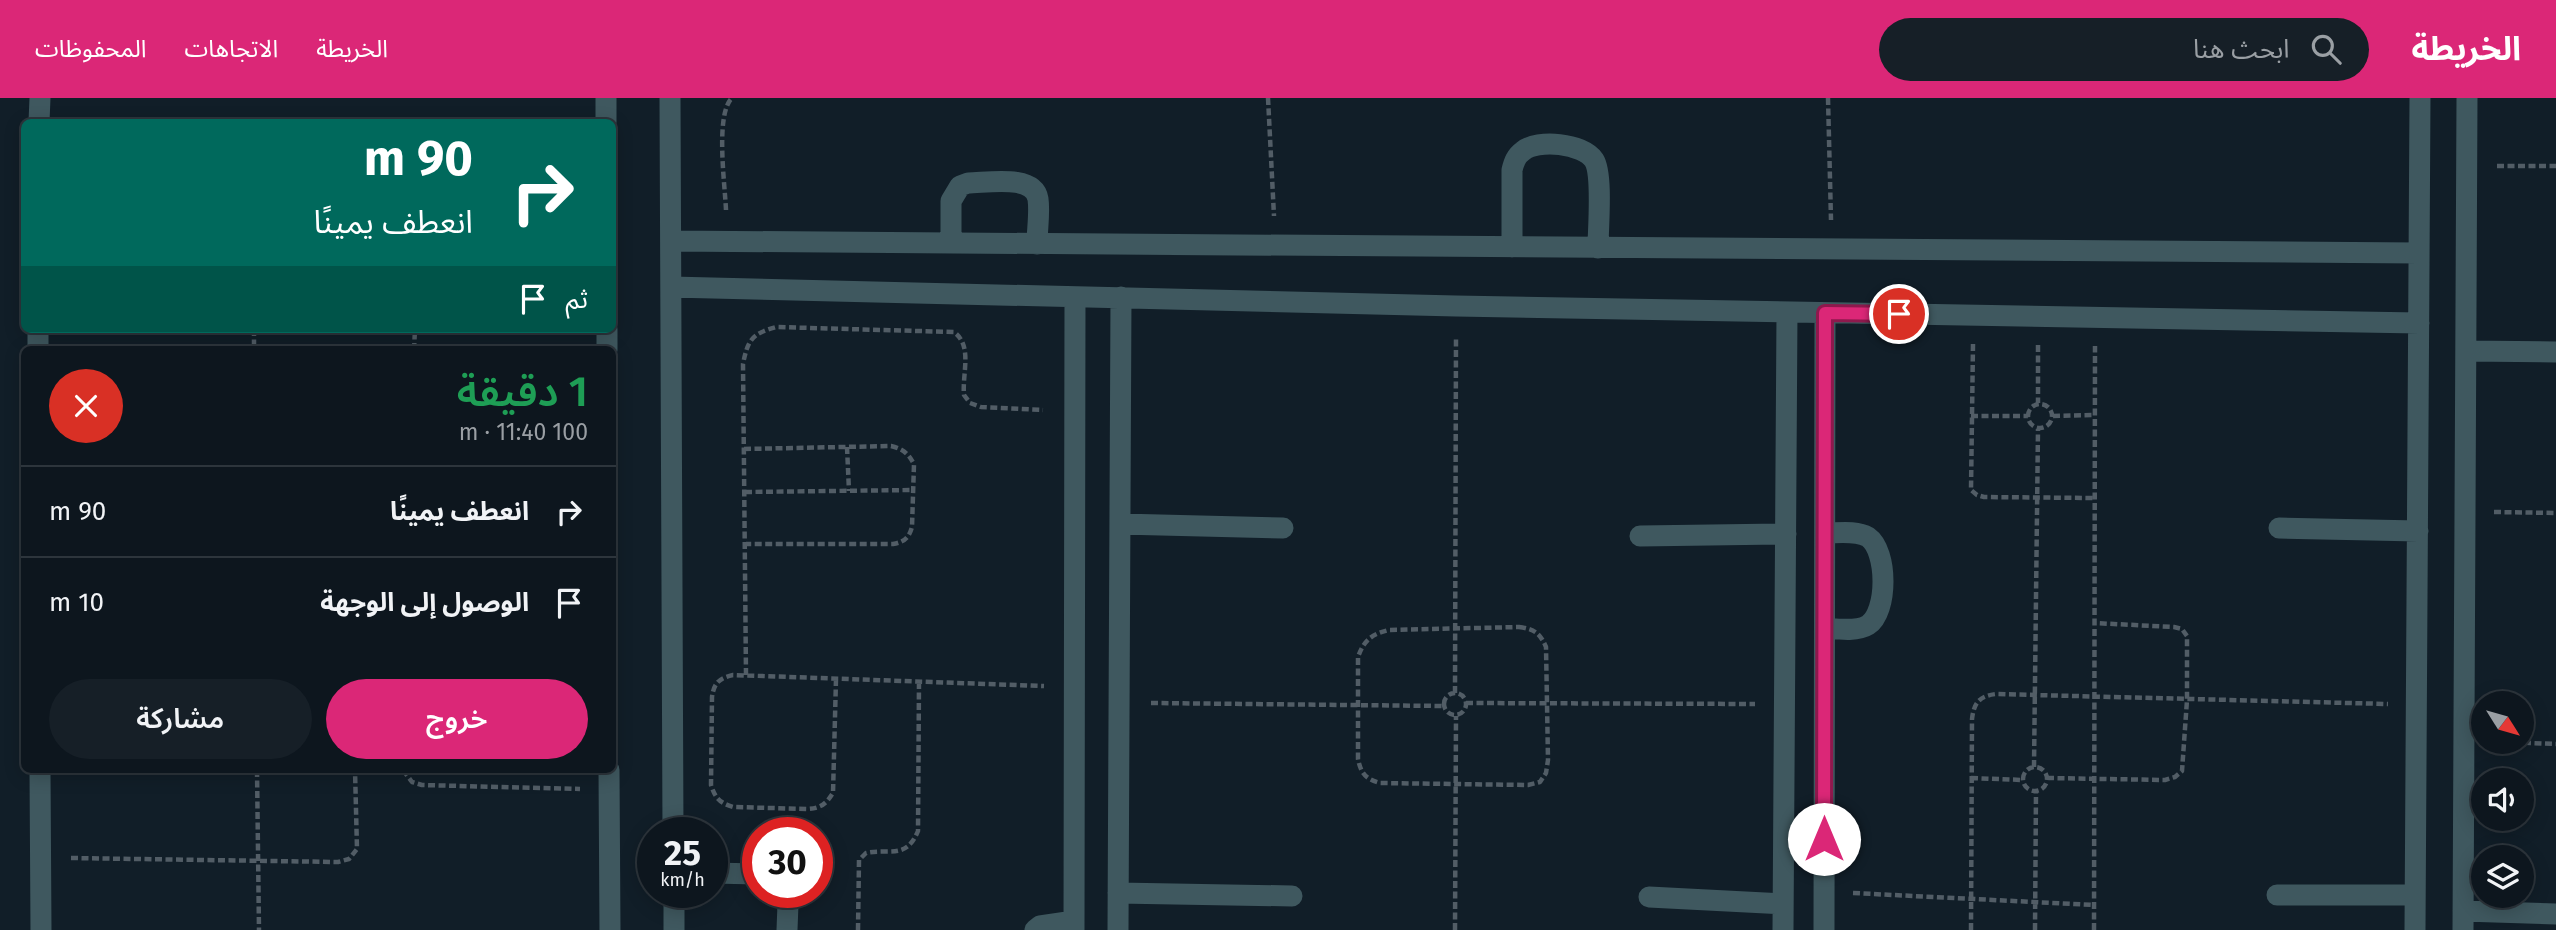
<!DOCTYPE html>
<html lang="ar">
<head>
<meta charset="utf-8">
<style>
  :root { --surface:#0d161e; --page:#161f27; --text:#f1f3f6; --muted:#9a9fa4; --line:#2d353c; --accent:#db2777 }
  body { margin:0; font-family:"Fira Sans","Noto Sans Arabic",sans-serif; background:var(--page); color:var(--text); direction:rtl; height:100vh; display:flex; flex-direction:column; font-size:26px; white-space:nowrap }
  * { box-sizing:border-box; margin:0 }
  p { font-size:23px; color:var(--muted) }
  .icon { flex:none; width:38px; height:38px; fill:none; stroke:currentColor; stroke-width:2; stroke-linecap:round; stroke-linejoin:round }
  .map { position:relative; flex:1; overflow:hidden; direction:ltr }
  .drawer { position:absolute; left:21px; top:248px; width:595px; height:427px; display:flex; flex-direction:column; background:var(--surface); border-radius:10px; box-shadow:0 4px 18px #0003,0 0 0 2px var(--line); direction:rtl }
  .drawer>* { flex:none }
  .top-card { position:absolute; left:21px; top:21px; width:595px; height:214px; border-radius:10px; box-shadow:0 4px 18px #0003,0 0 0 2px var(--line); direction:rtl; background:#00695c; color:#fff; overflow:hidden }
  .needle { width:46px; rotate:127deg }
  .fabs { position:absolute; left:2471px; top:593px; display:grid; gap:14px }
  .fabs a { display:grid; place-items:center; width:63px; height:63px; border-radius:50%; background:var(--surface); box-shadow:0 4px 18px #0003,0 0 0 2px var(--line); font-size:35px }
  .speed { position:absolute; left:637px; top:719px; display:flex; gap:14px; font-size:35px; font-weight:700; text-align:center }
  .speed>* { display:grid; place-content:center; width:91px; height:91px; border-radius:50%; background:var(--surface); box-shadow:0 4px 18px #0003,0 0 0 2px var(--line); line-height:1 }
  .speed small { font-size:18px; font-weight:400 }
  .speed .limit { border:10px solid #d22; background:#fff; color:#111 }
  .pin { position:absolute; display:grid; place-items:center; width:60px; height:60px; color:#fff; margin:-30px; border:4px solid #fff; border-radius:50%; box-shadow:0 2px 7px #0007 }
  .me { position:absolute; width:77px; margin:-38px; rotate:0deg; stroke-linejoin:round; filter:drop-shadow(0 0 5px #0008) }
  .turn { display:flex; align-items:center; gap:24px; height:147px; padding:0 28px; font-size:32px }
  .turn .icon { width:91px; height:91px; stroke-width:2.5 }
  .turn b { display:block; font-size:49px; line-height:60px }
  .then { display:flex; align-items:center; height:66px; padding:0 28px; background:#0003; gap:14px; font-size:26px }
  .round { display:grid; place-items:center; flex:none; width:74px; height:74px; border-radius:37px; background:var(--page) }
  .overview { display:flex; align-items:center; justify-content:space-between; height:119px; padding:0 28px }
  h1 { font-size:42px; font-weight:600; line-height:52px; color:#1e9e55 }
  .primary-button { display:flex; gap:14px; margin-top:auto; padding:14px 28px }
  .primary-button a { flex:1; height:80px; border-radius:42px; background:var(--accent); color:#fff; font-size:28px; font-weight:600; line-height:80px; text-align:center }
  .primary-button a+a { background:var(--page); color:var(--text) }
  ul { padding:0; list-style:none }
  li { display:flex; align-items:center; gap:21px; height:91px; padding:0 28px; border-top:2px solid var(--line) }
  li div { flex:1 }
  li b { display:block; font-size:26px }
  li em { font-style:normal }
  header { display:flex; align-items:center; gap:42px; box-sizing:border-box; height:98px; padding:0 35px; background:var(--accent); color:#fff }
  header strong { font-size:33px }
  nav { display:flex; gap:38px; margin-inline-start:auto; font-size:24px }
  .search { width:490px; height:63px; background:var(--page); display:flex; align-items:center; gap:18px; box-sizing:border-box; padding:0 24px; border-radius:38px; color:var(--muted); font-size:26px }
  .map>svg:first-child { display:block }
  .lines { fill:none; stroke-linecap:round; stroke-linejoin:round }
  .path { stroke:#525d66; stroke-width:4.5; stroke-dasharray:7 3.5; stroke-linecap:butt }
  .minor { stroke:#3f585f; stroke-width:21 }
  .route-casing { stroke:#8e194d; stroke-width:18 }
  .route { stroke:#db2777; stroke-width:12 }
</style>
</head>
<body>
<header>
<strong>الخريطة</strong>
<div class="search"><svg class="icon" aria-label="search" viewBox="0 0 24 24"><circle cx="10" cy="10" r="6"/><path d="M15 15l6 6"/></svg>ابحث هنا</div>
<nav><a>الخريطة</a><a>الاتجاهات</a><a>المحفوظات</a></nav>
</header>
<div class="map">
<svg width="2556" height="832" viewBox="0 0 2556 832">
  <rect width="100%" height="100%" fill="#111e28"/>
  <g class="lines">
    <path class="path" d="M1268,0l6,118
      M1828,0l3,122
      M2497,68h59
      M726,112c-1,-25 -11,-96 6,-112
      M254,231v21
      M1973,246l-2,146 6,5 7,2 110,1
      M2038,247v58
      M414,252l1,-21
      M2028 318a12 12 0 1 1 24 0a12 12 0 1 1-24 0Z
      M1971,318h57
      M2053,318l42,-1
      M847,349l2,44
      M744,351l147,-3c12,3 17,7 23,18l-2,63c-3,11 -8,15 -19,17h-147
      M745,394l168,-2
      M2494,414l62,1
      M1519,529c15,2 21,6 27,20l2,113 -2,13 -6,9 -12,3 -148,-2c-14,-4 -19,-9 -22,-24v-102c6,-17 14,-23 31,-27z
      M746,577l-3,-311c5,-25 9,-30 33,-37l178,5c19,14 8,41 10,63l6,8 11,4 62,3
      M836,581l-3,114c-7,11 -12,15 -25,16l-75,-2c-13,-4 -18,-9 -22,-22l1,-88c2,-14 7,-19 21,-22l311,11
      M1455,595l1,-356
      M1444 606a11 11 0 1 1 22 0a11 11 0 1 1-22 0Z
      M1151,605l293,3
      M1466,605l289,1
      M2503,644l53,2
      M2034,669l4,-338
      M2023 681a12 12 0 1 1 24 0a12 12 0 1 1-24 0Z
      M257,672l2,160
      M403,672l9,12 10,3 158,4
      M1971,680l52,2
      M2047,680l118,2 10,-3 7,-6 5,-71v-64l-5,-7 -8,-2 -80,-4
      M71,760l267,4 11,-3 8,-10 -2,-79
      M1853,795l241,12
      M858,832l1,-70 7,-7c24,-5 40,7 52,-22l1,-150
      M1455,832l1,-214
      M1971,832l1,-211c2,-17 8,-23 24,-25l392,10
      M2035,832l1,-139
      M2094,832l1,-584"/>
    <path class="minor" d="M606,0v24
      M670,0l3,735
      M39,24l1,-24
      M671,143l1748,12
      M951,145v-42l9,-15 8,-3c19,0 66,-9 70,16 2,14 -1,31 -1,45
      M1512,149v-77c2,-8 4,-14 11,-19 14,-12 60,-8 71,9 9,14 4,69 4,88
      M671,189l785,19 963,17
      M38,231v21
      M607,231v21
      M2466,253l90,1
      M1120,426l163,4
      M2279,430l139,3
      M1640,438l146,-2
      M1825,530c12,1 32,4 43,-3 20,-13 20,-74 0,-88 -12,-7 -30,-4 -43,-4
      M40,672l1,160
      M609,672l1,160
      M712,775l46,1
      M674,794v38
      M784,794l4,12 -1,26
      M1118,795l174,3
      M2277,797h138
      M1649,799l134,7
      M2463,813l93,3
      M1035,832l5,-4 34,-5
      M1074,832l1,-633
      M1118,832l3,-633
      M1783,832l4,-618
      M1824,832l1,-617
      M2415,832l5,-832
      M2463,832l4,-832"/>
  </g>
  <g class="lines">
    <defs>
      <path id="route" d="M1824,741l1,-526 74,1"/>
    </defs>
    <use href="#route" class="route-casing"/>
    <use href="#route" class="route"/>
  </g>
</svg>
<div class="fabs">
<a><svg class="needle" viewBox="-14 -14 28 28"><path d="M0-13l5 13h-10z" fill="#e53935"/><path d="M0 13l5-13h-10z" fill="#9a9fa4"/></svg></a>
<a><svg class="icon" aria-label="sound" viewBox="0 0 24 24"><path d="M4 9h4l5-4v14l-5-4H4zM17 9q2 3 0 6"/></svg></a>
<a><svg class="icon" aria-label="layers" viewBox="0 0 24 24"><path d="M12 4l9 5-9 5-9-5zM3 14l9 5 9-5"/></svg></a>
</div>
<div class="speed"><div>25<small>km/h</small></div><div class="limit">30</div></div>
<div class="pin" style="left:1899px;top:216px;background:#d93025"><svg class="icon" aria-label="arrive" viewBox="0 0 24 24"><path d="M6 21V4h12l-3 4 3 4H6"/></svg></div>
<svg class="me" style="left:1824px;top:741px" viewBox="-20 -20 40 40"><circle r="19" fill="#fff"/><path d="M0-13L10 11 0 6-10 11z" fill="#db2777"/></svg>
<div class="top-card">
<div class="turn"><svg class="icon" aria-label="right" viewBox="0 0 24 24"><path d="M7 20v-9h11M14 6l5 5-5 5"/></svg><div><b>90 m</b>انعطف يمينًا</div></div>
<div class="then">ثم<svg class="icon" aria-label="arrive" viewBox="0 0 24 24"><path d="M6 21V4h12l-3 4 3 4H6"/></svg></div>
</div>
<section class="drawer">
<div class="overview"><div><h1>1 دقيقة</h1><p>100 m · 11:40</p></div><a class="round" style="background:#d93025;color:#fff"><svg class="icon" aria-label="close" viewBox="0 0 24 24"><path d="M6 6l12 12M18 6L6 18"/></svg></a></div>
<ul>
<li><svg class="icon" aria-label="right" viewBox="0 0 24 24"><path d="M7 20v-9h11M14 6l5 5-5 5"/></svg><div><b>انعطف يمينًا</b></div><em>90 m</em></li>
<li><svg class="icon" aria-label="arrive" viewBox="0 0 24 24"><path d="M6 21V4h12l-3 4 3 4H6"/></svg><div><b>الوصول إلى الوجهة</b></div><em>10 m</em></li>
</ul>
<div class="primary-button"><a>خروج</a><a>مشاركة</a></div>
</section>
</div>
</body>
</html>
